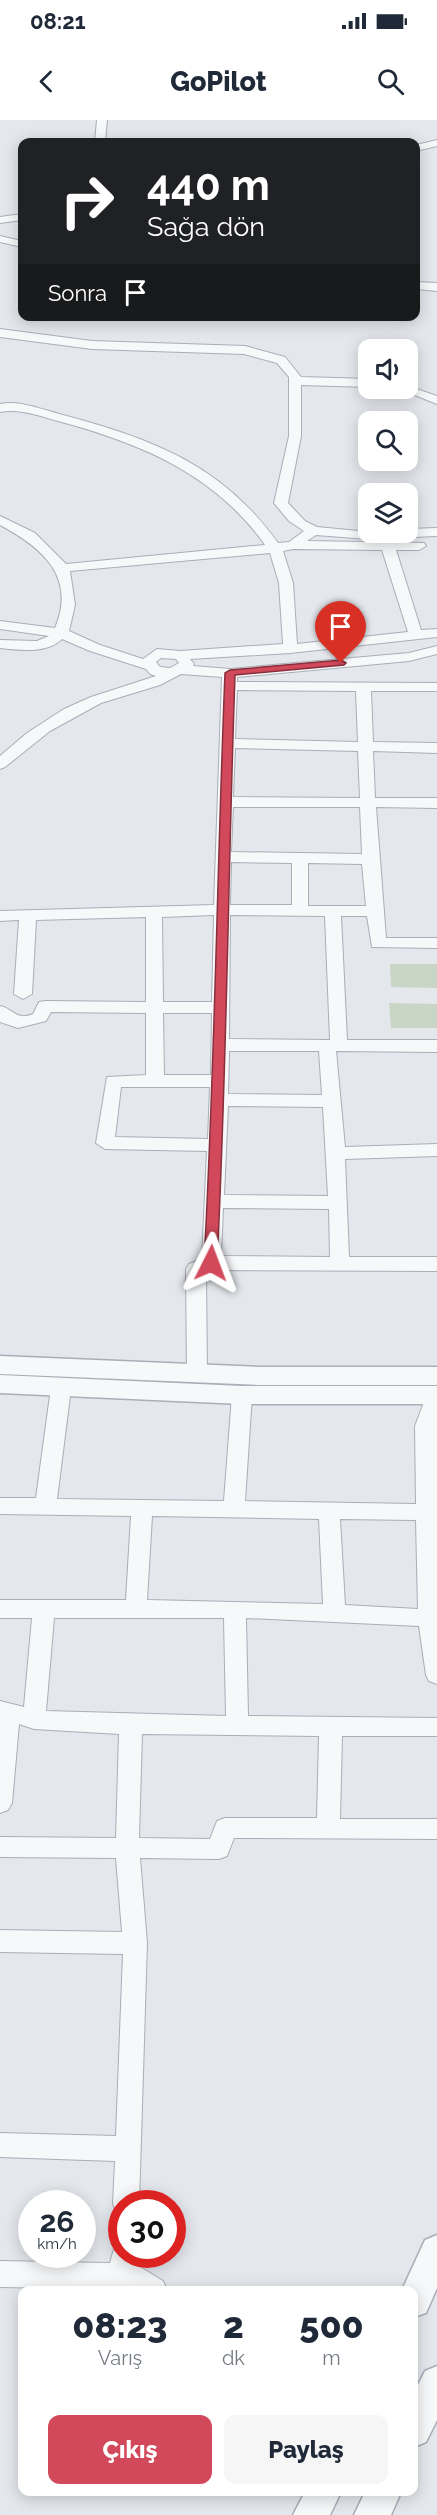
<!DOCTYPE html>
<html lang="tr">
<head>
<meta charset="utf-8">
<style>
  :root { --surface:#fff; --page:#f6f6f7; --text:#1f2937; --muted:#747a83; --accent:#d1495b }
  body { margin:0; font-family:Raleway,sans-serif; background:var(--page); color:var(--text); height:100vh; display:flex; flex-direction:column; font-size:22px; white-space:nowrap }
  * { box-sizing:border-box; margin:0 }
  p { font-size:20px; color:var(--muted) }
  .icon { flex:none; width:33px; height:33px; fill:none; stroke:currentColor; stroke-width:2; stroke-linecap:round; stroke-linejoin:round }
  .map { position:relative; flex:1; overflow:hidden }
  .sheet { position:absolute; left:18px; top:2166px; width:400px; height:210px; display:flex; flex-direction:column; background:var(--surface); border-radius:12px; box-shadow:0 3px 15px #0003 }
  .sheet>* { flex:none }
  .banner { position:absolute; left:18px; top:18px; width:402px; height:183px; border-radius:12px; box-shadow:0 3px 15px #0003; background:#202124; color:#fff; overflow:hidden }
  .controls { position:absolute; left:358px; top:219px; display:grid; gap:12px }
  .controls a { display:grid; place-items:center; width:60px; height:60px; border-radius:12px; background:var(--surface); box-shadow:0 3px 15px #0003; font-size:30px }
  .speed { position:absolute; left:18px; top:2070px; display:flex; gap:12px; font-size:30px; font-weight:700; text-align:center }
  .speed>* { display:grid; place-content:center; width:78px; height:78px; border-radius:50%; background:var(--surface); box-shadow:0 3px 15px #0003; line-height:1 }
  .speed small { font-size:15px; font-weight:400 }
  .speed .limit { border:9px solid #d22; background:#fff; color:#111 }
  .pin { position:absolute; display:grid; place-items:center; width:51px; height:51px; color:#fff; margin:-62px -26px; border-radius:50% 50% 50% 0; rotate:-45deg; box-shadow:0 0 6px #0007 }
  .pin .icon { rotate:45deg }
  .me { position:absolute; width:66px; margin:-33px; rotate:3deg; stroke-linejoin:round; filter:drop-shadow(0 0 4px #0008) }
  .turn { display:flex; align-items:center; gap:21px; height:126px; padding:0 30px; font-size:27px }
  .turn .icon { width:78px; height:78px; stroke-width:2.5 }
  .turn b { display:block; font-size:42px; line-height:51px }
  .then { display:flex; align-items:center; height:57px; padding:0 30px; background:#0003; gap:12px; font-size:22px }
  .eta { display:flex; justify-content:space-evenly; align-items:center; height:102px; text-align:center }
  .eta b { font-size:36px; font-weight:800; line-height:42px }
  .action { display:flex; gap:12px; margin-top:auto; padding:12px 30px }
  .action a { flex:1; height:69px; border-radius:12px; background:var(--accent); color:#fff; font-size:24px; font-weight:800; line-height:69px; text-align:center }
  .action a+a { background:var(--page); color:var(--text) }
  .status { display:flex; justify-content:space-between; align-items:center; height:42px; padding:0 30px; background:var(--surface); direction:ltr }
  .status svg { height:16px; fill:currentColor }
  header { display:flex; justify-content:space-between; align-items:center; height:78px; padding:0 30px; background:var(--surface); font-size:27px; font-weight:800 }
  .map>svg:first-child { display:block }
  .green { fill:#c9d6c5 }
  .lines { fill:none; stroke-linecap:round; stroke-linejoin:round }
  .minor-casing { stroke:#a9aeb7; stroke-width:2 }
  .tertiary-casing { stroke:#a9aeb7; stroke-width:3 }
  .minor { fill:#f7f8fa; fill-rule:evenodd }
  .tertiary { fill:#f7f8fa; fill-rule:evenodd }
  .route { fill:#d1495b; stroke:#882f3b; stroke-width:1.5 }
</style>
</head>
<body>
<div class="status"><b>08:21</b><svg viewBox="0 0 49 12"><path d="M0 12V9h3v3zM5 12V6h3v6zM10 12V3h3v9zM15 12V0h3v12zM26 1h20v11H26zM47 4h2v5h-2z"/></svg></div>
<header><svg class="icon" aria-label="back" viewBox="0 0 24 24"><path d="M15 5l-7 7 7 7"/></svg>GoPilot<svg class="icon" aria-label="search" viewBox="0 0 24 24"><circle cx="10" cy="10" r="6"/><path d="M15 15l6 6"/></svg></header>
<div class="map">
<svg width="437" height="2395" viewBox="0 0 437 2395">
  <rect width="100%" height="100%" fill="#e4e7ec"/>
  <path class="green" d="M390,844h47v24l-46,-1z
    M389,883l48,1v24h-46z"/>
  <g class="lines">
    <defs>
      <path id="minor" d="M97,0h10l-2,22h-10z
        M437,20v6l-21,5v-6z
        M22,94v6l-22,3v-6z
        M0,116l22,5v6l-22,-5z
        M416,162l21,1v8l-21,-2z
        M0,209l92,12 153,5 40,11 16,20 68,2v8l-68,-2v51l-13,67 17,18 12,6 52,5h39v-3l29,-1v8l-69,3 -52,-4 -9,6 117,2 2,3 -7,4h-23l25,80 16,-1v8l-147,16 -100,6 4,5 -1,2 37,3 179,-16 28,-7v8l-28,7 -172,16v5l200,1v8h-66l2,51 64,1v10l-64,-2 2,47h62v10l-61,-1 10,131h51v10l-65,-1 -5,-31h-26l6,124h90v12l-101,-1 9,96 92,-3v12l-92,3 4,98h88v14l-224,-1 -7,3 1,101 -3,5 -7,2 -7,-2 -3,-5 -1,-105 3,-5 13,-5 5,-108 -102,-2 -9,-6 11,-66 39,-2v-62l-95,-1 -5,9 -28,7 -18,-6v-16c14,3 16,15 33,8l6,-12 6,-1 101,1v-85l-110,3 -4,74 -9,5 -9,-5 5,-74 -19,1v-10l214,-6 8,-228 -41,-3 -21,11 -59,18 -51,28 -45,36 -5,2v-13l27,-23 37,-24 27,-12 65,-21 -6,-2 -4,-5 -56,-18 -28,-12c-15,15 -42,11 -62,9v-8l37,1 12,-5 -49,-7v-8l55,7c22,-52 -14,-81 -55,-103v-9l35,17 31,31 199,-19c-50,-71 -125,-102 -207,-124 -18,-5 -39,-13 -58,-9v-8c20,-4 43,6 63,11 90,24 159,50 215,128l11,-1 15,-11 -15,-10 -15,-18 15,-67v-59l-12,-14 -33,-9 -152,-5 -92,-12zM293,429l89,1 26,82 -111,12 -4,-61 -10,-32zM270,433l9,30 4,61 -103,7 -23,-2 -14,10 -43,-14 -31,-14 6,-26 -5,-34zM161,538l15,1 3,4 -9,5 -10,-1 -4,-5zM237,570l119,1 2,51 -123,-3zM235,628l123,3 2,47 -127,-1zM233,687h127l2,47 -131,-2zM231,742l61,1v42h-62zM308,743l54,1 4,42h-58zM214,795l-2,87h-49l-1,-85zM230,795l95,1 5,124 -101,-1zM163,893h49l-1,62h-47zM229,931h90l3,44 -94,-1zM121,967h89l-2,52 -93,-2zM228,986l95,1 5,89 -104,-1zM223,1088l106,1 1,48 -109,-1z
        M408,266l29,10v8l-40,-16h11z
        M61,1261l7,2 3,5 -14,111 167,2 8,-106 3,-5 7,-2 7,2 3,5 -7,106 171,3 -1,-78 8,-21 -4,-10 3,-5 7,-2 8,3v293l-8,-3 -3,-6 -7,-49 -173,-8 2,98 189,2v18h-95l-2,83h97v20l-203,-1 -7,18 -8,3 -79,-1 7,85 -8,261h-17v11l-5,-2 -4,-9 2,-43 -115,-4v-24l116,3 7,-182 -123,-2v-22l122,2 -6,-74 -116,-1v-20l116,1 3,-104 -85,-5 -15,-5 -7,79 -4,7 -8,3v-112l24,6 8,-89h-32v-18h126l5,-84 -131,-2v-16h36l15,-110 3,-5zM152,1396l167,3 4,85 -176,-4zM340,1399l76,1 2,89 -73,-4zM54,1498h170l2,98 -180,-5zM142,1614l177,2 -2,82h-92l-8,3 -7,18 -71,-1z
        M122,2122v12h15v11l26,16 4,9 -167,-3v-26l110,2 5,-18z"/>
      <path id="tertiary" d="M0,1236l259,11h178v18h-178l-259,-11z
        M0,1255l242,11h195v18h-195l-242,-11z
        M437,2115v53l-11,25 -12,4v-27h-12l23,-50z
        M437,2246v54l-11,22 -12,5v-54l11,-22z
        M305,2372h36l-11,23h-37z
        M365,2372h36l-10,23h-37z"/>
    </defs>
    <use href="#minor" class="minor-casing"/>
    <use href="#tertiary" class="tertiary-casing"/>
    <use href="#minor" class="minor"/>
    <use href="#tertiary" class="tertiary"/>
  </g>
  <path class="route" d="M341,540l5,3 -2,2 -109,10c-7,196 -8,392 -18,588l-6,5 -7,-5c11,-196 13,-393 21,-590l5,-3z"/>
</svg>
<div class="controls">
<a><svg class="icon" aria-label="sound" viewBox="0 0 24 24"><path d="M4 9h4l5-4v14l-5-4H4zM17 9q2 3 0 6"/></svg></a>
<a><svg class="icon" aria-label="search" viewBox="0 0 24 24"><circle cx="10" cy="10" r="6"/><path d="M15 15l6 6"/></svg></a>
<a><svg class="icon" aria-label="layers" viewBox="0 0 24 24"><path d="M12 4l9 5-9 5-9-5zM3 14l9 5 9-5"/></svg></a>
</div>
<div class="speed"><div>26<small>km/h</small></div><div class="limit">30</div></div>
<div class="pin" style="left:341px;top:543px;background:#d93025"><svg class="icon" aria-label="arrive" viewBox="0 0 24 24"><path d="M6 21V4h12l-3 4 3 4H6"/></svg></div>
<svg class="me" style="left:211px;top:1143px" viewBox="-20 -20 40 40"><path d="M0-17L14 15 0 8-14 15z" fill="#d1495b" stroke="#fff" stroke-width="4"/></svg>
<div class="banner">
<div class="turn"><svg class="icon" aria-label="right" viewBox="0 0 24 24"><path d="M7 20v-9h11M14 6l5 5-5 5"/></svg><div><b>440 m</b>Sağa dön</div></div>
<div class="then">Sonra<svg class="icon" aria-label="arrive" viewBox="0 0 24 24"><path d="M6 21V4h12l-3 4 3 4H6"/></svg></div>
</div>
<section class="sheet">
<div class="eta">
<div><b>08:23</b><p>Varış</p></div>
<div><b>2</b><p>dk</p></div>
<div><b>500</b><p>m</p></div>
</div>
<div class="action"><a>Çıkış</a><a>Paylaş</a></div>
</section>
</div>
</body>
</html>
